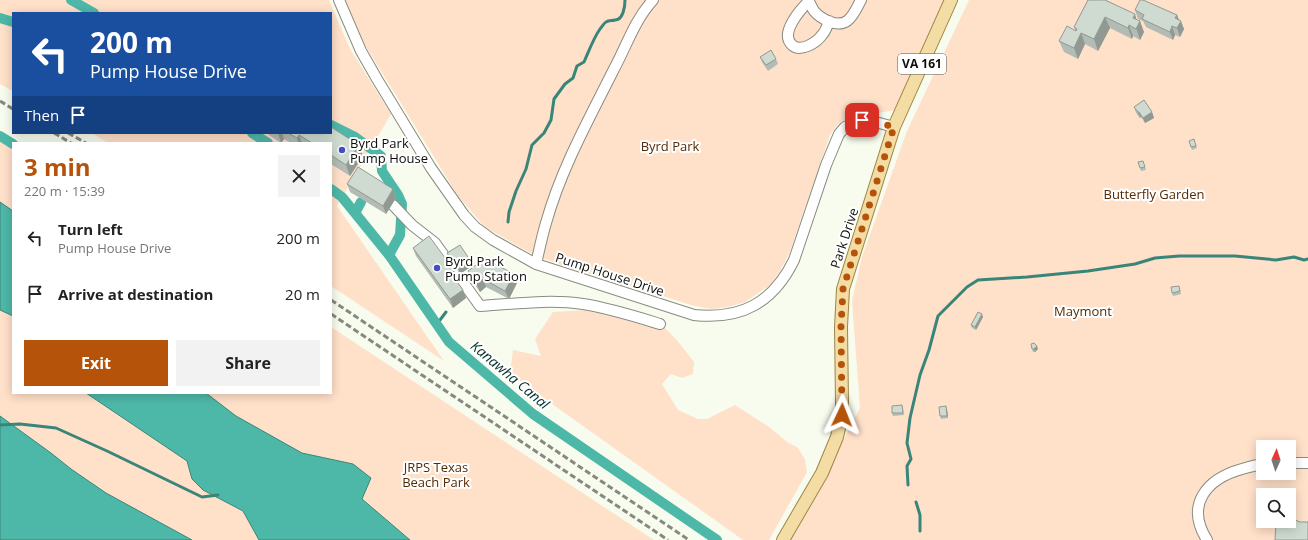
<!DOCTYPE html>
<html lang="en">
<head>
<meta charset="utf-8">
<style>
  :root { --surface:#fff; --page:#f2f2f2; --text:#222; --muted:#767676; --accent:#b45309 }
  body { margin:0; font-family:"Open Sans",sans-serif; background:var(--page); color:var(--text); height:100vh; display:flex; flex-direction:column; font-size:15px; white-space:nowrap }
  * { box-sizing:border-box; margin:0 }
  p { font-size:13px; color:var(--muted) }
  .icon { flex:none; width:22px; height:22px; fill:none; stroke:currentColor; stroke-width:2; stroke-linecap:round; stroke-linejoin:round }
  .map { position:relative; flex:1; overflow:hidden }
  .panel { position:absolute; left:12px; top:142px; width:320px; height:252px; display:flex; flex-direction:column; background:var(--surface); border-radius:0px; box-shadow:0 2px 10px #0003 }
  .panel>* { flex:none }
  .hud { position:absolute; left:12px; top:12px; width:320px; height:122px; border-radius:0px; box-shadow:0 2px 10px #0003; background:#1a4fa0; color:#fff; overflow:hidden }
  .needle { width:26px; rotate:3deg }
  .fabs { position:absolute; left:1256px; top:440px; display:grid; gap:8px }
  .fabs a { display:grid; place-items:center; width:40px; height:40px; border-radius:0px; background:var(--surface); box-shadow:0 2px 10px #0003; font-size:20px }
  .pin { position:absolute; display:grid; place-items:center; width:34px; height:34px; color:#fff; margin:-17px; border-radius:8px; box-shadow:0 2px 6px #0006 }
  .me { position:absolute; width:44px; margin:-22px; rotate:2deg; stroke-linejoin:round; filter:drop-shadow(0 0 3px #0008) }
  .turn { display:flex; align-items:center; gap:14px; height:84px; padding:0 12px; font-size:18px }
  .turn .icon { width:52px; height:52px; stroke-width:2.5 }
  .turn b { display:block; font-size:28px; line-height:34px }
  .then { display:flex; align-items:center; height:38px; padding:0 12px; background:#0003; gap:8px; font-size:15px }
  .round { display:grid; place-items:center; flex:none; width:42px; height:42px; border-radius:0px; background:var(--page) }
  .headline { display:flex; align-items:center; justify-content:space-between; height:68px; padding:0 12px }
  h1 { font-size:24px; font-weight:700; line-height:30px; color:var(--accent) }
  .cta { display:flex; gap:8px; margin-top:auto; padding:8px 12px }
  .cta a { flex:1; height:46px; border-radius:0px; background:var(--accent); color:#fff; font-size:16px; font-weight:700; line-height:46px; text-align:center }
  .cta a+a { background:var(--page); color:var(--text) }
  ul { padding:0; list-style:none }
  li { display:flex; align-items:center; gap:12px; height:56px; padding:0 12px }
  li div { flex:1 }
  li b { display:block; font-size:15px }
  li em { font-style:normal }
  .map>svg:first-child { display:block }
  .green { fill:#ffe0c9; fill-rule:evenodd }
  .water { fill:#4eb8a8; stroke:#3a8579 }
  .lines { fill:none; stroke-linecap:round; stroke-linejoin:round }
  .stream { stroke:#3a8579; stroke-width:3 }
  .canal { stroke:#4eb8a8; stroke-width:10 }
  .minor-casing { stroke:#898c80; stroke-width:12 }
  .major-casing { stroke:#9e8646; stroke-width:14 }
  .minor { stroke:#fff; stroke-width:10 }
  .major { stroke:#f4dda4; stroke-width:12 }
  .rail { stroke:#878980; stroke-width:3; stroke-dasharray:6 3; stroke-linecap:butt }
  .wall { fill:#b2bcb4 }
  .shaded-wall { fill:#919992 }
  .building { fill:#cfdbd1; stroke:#919992 }
  .route { stroke:#b45309; stroke-width:7; stroke-dasharray:0 12.6 }
  .poi-dot { fill:#464cc1; stroke:#fff; stroke-width:1.5 }
  .labels { text-anchor:middle; stroke-width:4; stroke-linejoin:round; paint-order:stroke }
  .shield { fill:#fff; stroke:#565654; stroke-width:1 }
  .shield-label { font-size:12px; font-weight:bold; fill:#0d0e0a }
  .poi-label { font-size:13px; fill:#0d0e0a; stroke:#fff; text-anchor:start }
  .park-label { font-size:13px; fill:#552b04; stroke:#fff }
  .street-label { font-size:13px; fill:#0d0e0a; stroke:#fff }
  .water-label { font-size:14px; font-style:italic; fill:#00322c; stroke:#fff }
</style>
</head>
<body>
<div class="map">
<svg width="1308" height="540" viewBox="0 0 1308 540">
  <rect width="100%" height="100%" fill="#f8fcee"/>
  <path class="green" d="M0,0h329l21,49 41,65 -54,92 107,155 -113,-75v-143h-223l-16,-10h239v-120h-318v78l-13,-7z
    M344,0h600l-49,110c-7,1 -15,3 -22,3 -21,0 -31,4 -43,22l-41,119 -11,20 -8,11 -25,17 -17,5 -17,2 -20,-4 -78,-25 -41,-11 -38,-14 -49,-28 -27,-31 -93,-151z
    M969,0h339v540h-523l38,-61 37,-71 -8,-107 10,-44 45,-126zM1263,447h26v26h-26zM1263,495h26v26h-26z
    M0,136l13,8v71l-13,-8z
    M0,310l13,6v77h73l101,68 5,18 11,11 40,21 16,29h-67l-86,-47 -35,-24 -20,-16 -51,-37z
    M585,310l31,6 26,9 21,1 13,13 18,23 -1,12 -11,4 -11,-4 -9,10 16,26 20,9h9l28,-14 34,22 18,15 10,5 8,12 2,13 -38,68h-26l-233,-166 3,-24 28,6 -6,-17 18,-27z
    M331,327l323,213h-244l-49,-41 -8,-35 -51,-11 -66,-37 -30,-23h125z"/>
  <path class="water" d="M0,202l13,9v105l-13,-6z
    M86,393h120l30,23 66,37 51,11 18,14 -9,21 48,41h-151l-16,-29 -40,-21 -11,-11 -5,-18z
    M0,416l51,37 20,16 35,24 86,47h-192z"/>
  <g class="lines">
    <path class="stream" d="M508,222l1,-10 7,-21 10,-22 6,-24 12,-12 7,-13 3,-21 11,-15 8,-6 4,-12 7,-4c5,-11 9,-23 16,-33 2,-2 4,-6 6,-7 3,-2 6,-1 9,-2 8,0 10,-13 10,-20
      M437,324l9,-12
      M0,425l20,-1 36,4 51,23 95,46 16,-2
      M908,485l-1,-19 4,-7 -4,-16 3,-25 10,-43 9,-25 9,-34 29,-29 11,-7 49,-3 61,-6 47,-7 20,-6 24,-2h56l41,4 18,-3 10,3 4,-1
      M916,502l4,13v16"/>
    <path class="canal" d="M71,0l23,13
      M0,18l13,4
      M331,125l24,12 26,19 1,15 16,24 4,9 -2,31 -11,20 60,87 84,72 184,126
      M252,133l16,10
      M0,136l13,8
      M331,189l11,8 47,58
      M355,213l6,-11"/>
    <defs>
      <path id="minor" d="M339,0l22,51 16,28 54,89 33,47 11,12 18,13 43,24 158,51c47,5 79,-12 100,-55l32,-95 13,-31 6,-7 8,-4 9,-3 10,1 22,6
        M808,0c2,3 4,8 6,11 7,8 23,17 33,10 7,-5 10,-14 14,-21
        M809,1c-8,8 -30,32 -17,44 9,8 25,-3 30,-10 4,-4 5,-9 7,-14
        M393,205l19,20 23,18 45,63c34,-2 69,-7 103,-2 26,4 51,12 77,20
        M536,264c3,-13 6,-28 10,-41 15,-54 43,-104 68,-154 13,-24 20,-48 39,-69
        M1289,463h19
        M1207,540c-22,-35 -1,-61 35,-71 7,-2 14,-4 21,-5"/>
      <path id="major" d="M783,540l39,-67 15,-36 5,-22v-13l-1,-75 2,-38 51,-162 57,-127"/>
    </defs>
    <use href="#minor" class="minor-casing"/>
    <use href="#major" class="major-casing"/>
    <use href="#minor" class="minor"/>
    <use href="#major" class="major"/>
    <path class="rail" d="M0,101l13,8
      M54,133l17,10
      M68,133l18,10
      M331,300l358,240
      M331,314l337,226"/>
  </g>
  <path class="wall" d="M1088,0l48,19 8,13 -4,8 -7,-4 -1,3 -22,-11 -12,23 -13,-7 -7,15 -14,-7 -5,-11 16,-11 -1,-3z
    M1135,10l42,5 2,5 5,9 -4,8 -5,-2 -2,5 -27,-13 -3,-6 -5,-2z
    M760,57l16,2 2,5 -10,7 -6,-9z
    M1134,107l18,5 2,6 -9,5 -4,-6 -1,1 -4,-5z
    M268,133h63l32,23 -13,20 -19,-12v-21h-40l-7,-4 -3,4 -12,-8z
    M1194,139l3,9 -5,2 -3,-9z
    M1143,161l3,9 -5,1 -3,-9z
    M347,184l46,5 3,9 -10,16 -36,-22z
    M413,248l44,31 -1,1 7,10 3,8 -13,10 -37,-52z
    M447,253l23,7 2,6 -12,8 -10,-15z
    M491,266l26,17 -8,16 -23,-12 -6,5 -9,-13 -3,-8z
    M1180,289l1,5 -8,2 -1,-3z
    M983,317l-7,13 -4,-2 -1,-3z
    M1032,349h6l-3,3h-2z
    M902,405l1,3 1,7 -11,1 -1,-3z
    M947,409l1,9 -7,1 -1,-3z"/>
  <path class="shaded-wall" d="M1135,14l3,11 2,-4 4,11 -4,8 -7,-22z
    M1177,15l3,8 1,-2 3,8 -4,8 -3,-9 -2,-10z
    M1105,17l5,11 -12,23 -4,-12z
    M1129,25l4,11 -1,3 -4,-11z
    M1172,26l3,9 -2,5 -3,-8z
    M1081,33l4,11 -7,15 -4,-11z
    M1138,112h1l2,5 -1,1z
    M1152,112l2,6 -9,5 -2,-5z
    M278,133h4l2,6 -3,4z
    M299,135l3,8h-4l-1,-5z
    M359,145l4,11 -13,20 -4,-11z
    M393,189l3,9 -10,16 -3,-8z
    M470,260l2,6 -12,8 -2,-6z
    M454,270l3,9 -3,2 -3,-8z
    M514,274l3,9 -8,16 -4,-8z
    M483,279l3,8 -6,5 -4,-9z
    M463,290l3,8 -13,10 -3,-9z
    M982,314l1,3 -7,13 -1,-3z
    M1037,346l1,3 -3,3 -1,-3z
    M946,406l1,3 1,9 -1,-2z"/>
  <path class="building" d="M1088,0h17l30,14 -2,4 7,3 -4,8 -7,-4 -1,3 -23,-11 -11,22 -13,-6 -7,15 -15,-7 8,-15 9,5 1,-2 -3,-2z
    M1140,0h3l34,15 -2,3 6,3 -4,7 -5,-2 -2,6 -28,-13 2,-4 -9,-5z
    M771,50l5,9 -10,6 -6,-8z
    M1144,100l8,12 -9,6 -4,-6h-1l-4,-5z
    M331,127l28,18 -13,20 -15,-10v-12h-19l-13,-8 -2,3 -9,-5h43z
    M1194,139l2,7 -5,1 -2,-6z
    M1143,161l2,6 -5,1 -2,-6z
    M358,167l35,22 -10,17 -36,-22z
    M429,236l25,34 -3,3 12,17 -13,9 -37,-51z
    M460,245l10,15 -12,8 -11,-15z
    M485,258l6,8 2,-3 21,11 -9,17 -22,-12 -7,4 -8,-12z
    M1179,286l1,5 -8,2 -1,-6z
    M978,312l4,2 -7,13 -4,-2z
    M1034,343l3,3 -3,3h-2l-1,-5z
    M902,405l1,8h-11v-7z
    M946,406l1,10h-7l-1,-9z
    M1295,520l5,2h8v18h-33l1,-18v-1h13v1z"/>
  <g class="lines">
    <path class="route" d="M842,415l-1,-88 2,-38 51,-162 -22,-6 -10,-1"/>
  </g>
  <g class="poi-dot">
    <circle cx="342" cy="150" r="4"/>
    <circle cx="437" cy="268" r="4"/>
  </g>
  <g class="labels">
    <rect class="shield" x="898" y="54" width="48" height="20" rx="3"/>
    <g class="shield-label">
      <text x="922" y="68">VA 161</text>
    </g>
    <g class="poi-label">
      <text x="350" y="148">Byrd Park<tspan x="350" dy="15">Pump House</tspan></text>
      <text x="445" y="266">Byrd Park<tspan x="445" dy="15">Pump Station</tspan></text>
    </g>
    <g class="park-label">
      <text x="670" y="151">Byrd Park</text>
      <text x="1154" y="199">Butterfly Garden</text>
      <text x="1083" y="316">Maymont</text>
      <text x="436" y="472">JRPS Texas<tspan x="436" dy="15">Beach Park</tspan></text>
    </g>
    <g class="street-label">
      <text transform="translate(844 238) rotate(-72)" y="5">Park Drive</text>
      <text transform="translate(610 274) rotate(18)" y="5">Pump House Drive</text>
    </g>
    <g class="water-label">
      <text transform="translate(510 375) rotate(40)" y="5">Kanawha Canal</text>
    </g>
  </g>
</svg>
<div class="fabs">
<a><svg class="needle" viewBox="-14 -14 28 28"><path d="M0-13l5 13h-10z" fill="#e53935"/><path d="M0 13l5-13h-10z" fill="#767676"/></svg></a>
<a><svg class="icon" aria-label="search" viewBox="0 0 24 24"><circle cx="10" cy="10" r="6"/><path d="M15 15l6 6"/></svg></a>
</div>
<div class="pin" style="left:862px;top:120px;background:#d93025"><svg class="icon" aria-label="arrive" viewBox="0 0 24 24"><path d="M6 21V4h12l-3 4 3 4H6"/></svg></div>
<svg class="me" style="left:842px;top:415px" viewBox="-20 -20 40 40"><path d="M0-17L14 15 0 8-14 15z" fill="#b45309" stroke="#fff" stroke-width="4"/></svg>
<div class="hud">
<div class="turn"><svg class="icon" aria-label="left" viewBox="0 0 24 24"><path d="M17 20v-9H6M10 6l-5 5 5 5"/></svg><div><b>200 m</b>Pump House Drive</div></div>
<div class="then">Then<svg class="icon" aria-label="arrive" viewBox="0 0 24 24"><path d="M6 21V4h12l-3 4 3 4H6"/></svg></div>
</div>
<section class="panel">
<div class="headline"><div><h1>3 min</h1><p>220 m · 15:39</p></div><a class="round"><svg class="icon" aria-label="close" viewBox="0 0 24 24"><path d="M6 6l12 12M18 6L6 18"/></svg></a></div>
<ul>
<li><svg class="icon" aria-label="left" viewBox="0 0 24 24"><path d="M17 20v-9H6M10 6l-5 5 5 5"/></svg><div><b>Turn left</b><p>Pump House Drive</p></div><em>200 m</em></li>
<li><svg class="icon" aria-label="arrive" viewBox="0 0 24 24"><path d="M6 21V4h12l-3 4 3 4H6"/></svg><div><b>Arrive at destination</b></div><em>20 m</em></li>
</ul>
<div class="cta"><a>Exit</a><a>Share</a></div>
</section>
</div>
</body>
</html>
